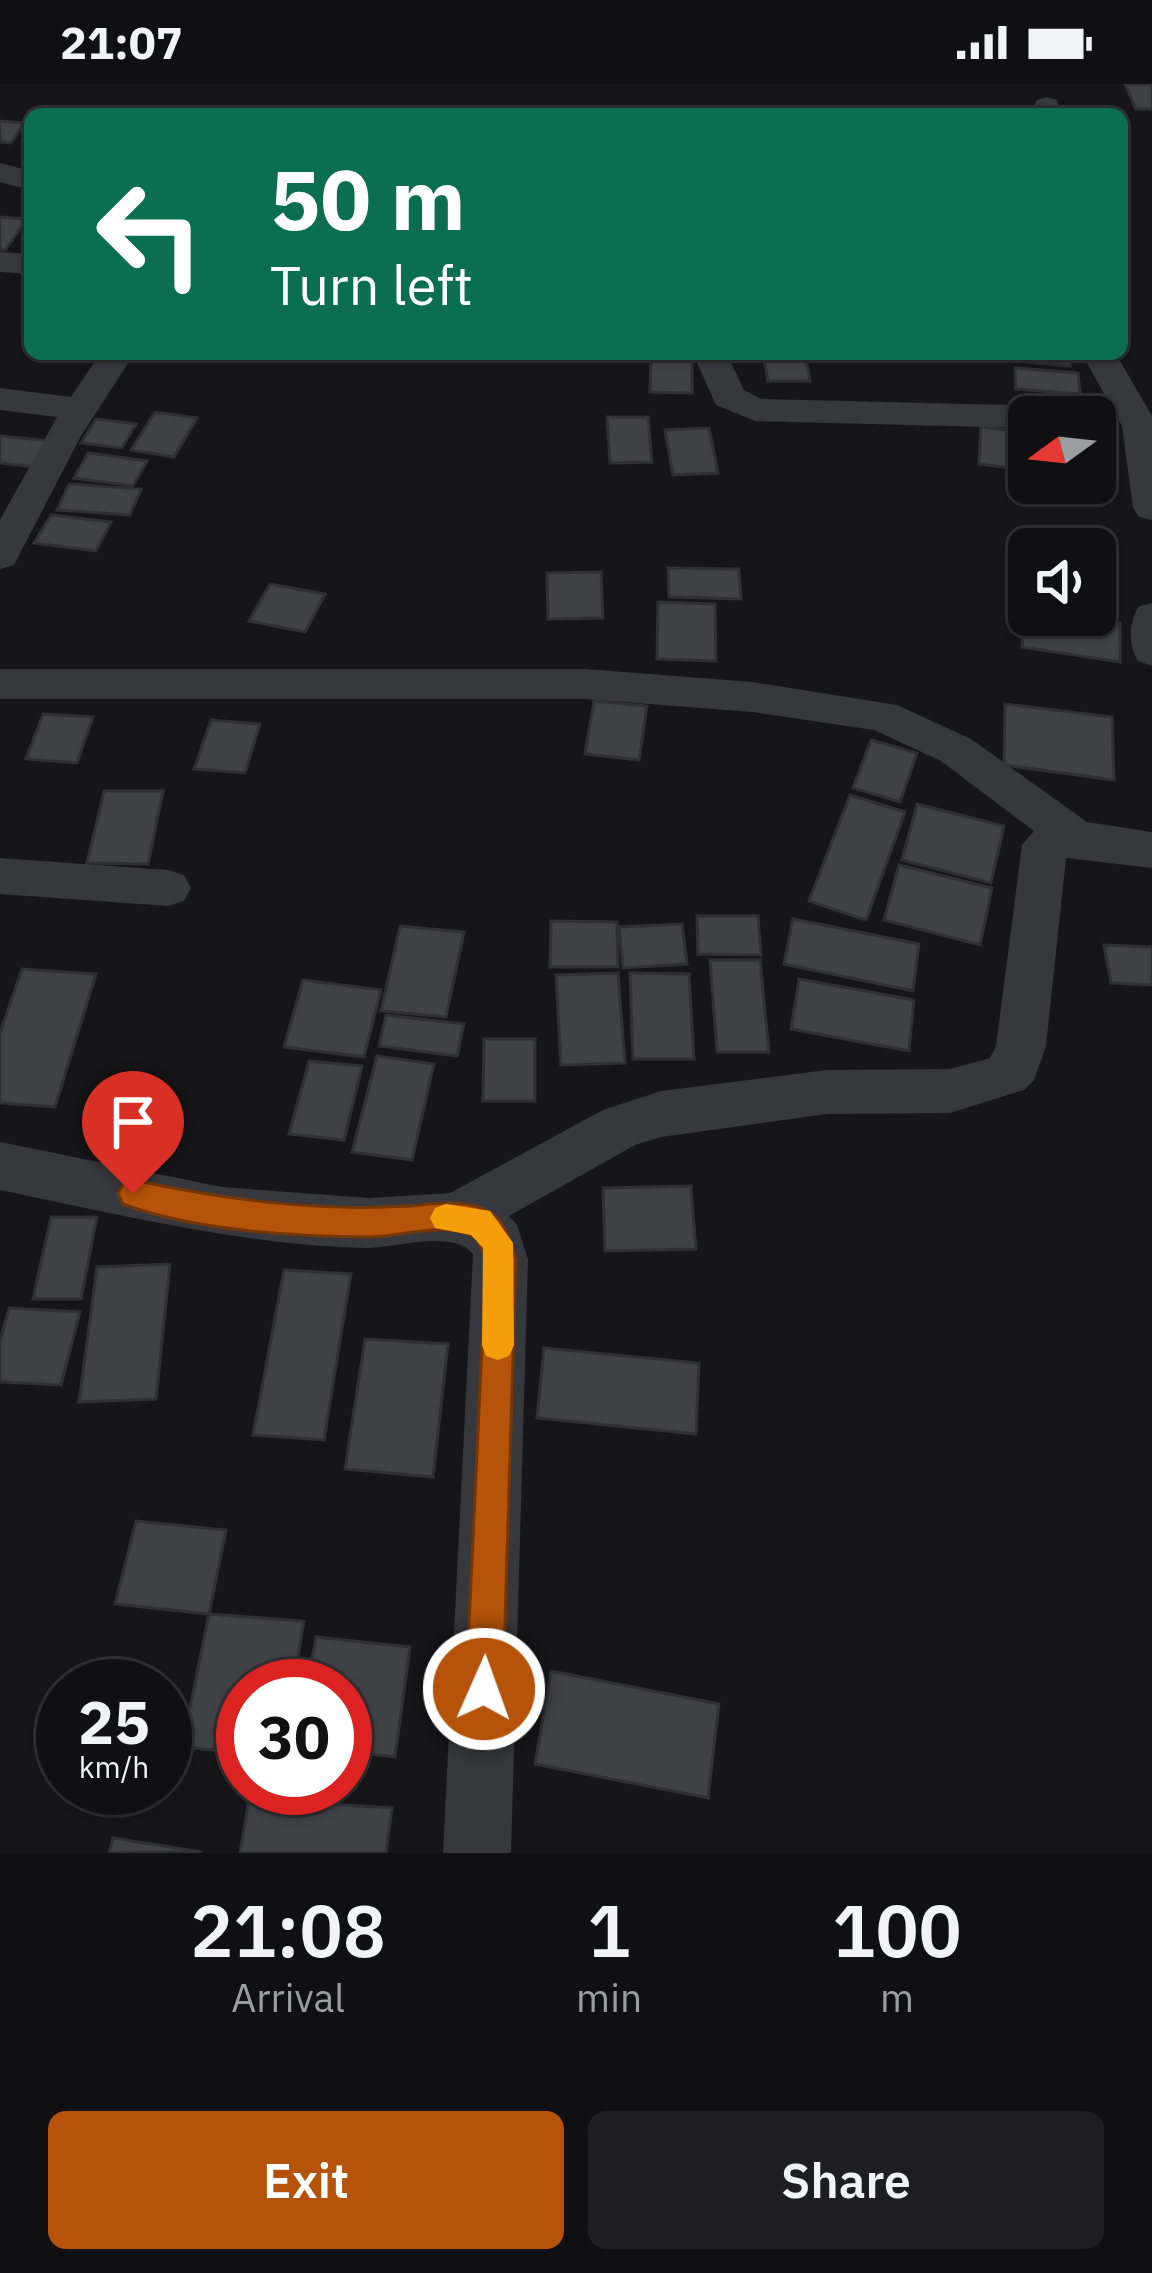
<!DOCTYPE html>
<html lang="en">
<head>
<meta charset="utf-8">
<style>
  :root { --surface:#101012; --page:#1e1e20; --text:#f1f3f6; --muted:#9c9d9f; --line:#303032; --accent:#b45309 }
  body { margin:0; font-family:"IBM Plex Sans",sans-serif; background:var(--page); color:var(--text); height:100vh; display:flex; flex-direction:column; font-size:45px; white-space:nowrap }
  * { box-sizing:border-box; margin:0 }
  p { font-size:39px; color:var(--muted) }
  .icon { flex:none; width:66px; height:66px; fill:none; stroke:currentColor; stroke-width:2; stroke-linecap:round; stroke-linejoin:round }
  .map { position:relative; height:1769px; overflow:hidden }
  .panel { display:flex; flex-direction:column; background:var(--surface); flex:1 }
  .panel>* { flex:none }
  .guide { position:absolute; left:24px; top:24px; width:1104px; height:252px; border-radius:18px; box-shadow:0 3px 9px #0004,0 0 0 3px var(--line); background:#0b6e4f; color:#fff; overflow:hidden }
  .needle { width:78px; rotate:255deg }
  .fabs { position:absolute; left:1008px; top:312px; display:grid; gap:24px }
  .fabs a { display:grid; place-items:center; width:108px; height:108px; border-radius:18px; background:var(--surface); box-shadow:0 3px 9px #0004,0 0 0 3px var(--line); font-size:60px }
  .speed { position:absolute; left:36px; top:1575px; display:flex; gap:24px; font-size:60px; font-weight:700; text-align:center }
  .speed>* { display:grid; place-content:center; width:156px; height:156px; border-radius:50%; background:var(--surface); box-shadow:0 3px 9px #0004,0 0 0 3px var(--line); line-height:1 }
  .speed small { font-size:30px; font-weight:400 }
  .speed .limit { border:18px solid #d22; background:#fff; color:#111 }
  .pin { position:absolute; display:grid; place-items:center; width:102px; height:102px; color:#fff; margin:-123px -51px; border-radius:50% 50% 50% 0; rotate:-45deg; box-shadow:0 0 12px #0007 }
  .pin .icon { rotate:45deg }
  .me { position:absolute; width:132px; margin:-66px; rotate:2deg; stroke-linejoin:round; filter:drop-shadow(0 0 9px #0008) }
  .turn { display:flex; align-items:center; gap:42px; height:252px; padding:0 48px; font-size:54px }
  .turn .icon { width:156px; height:156px; stroke-width:2.5 }
  .turn b { display:block; font-size:84px; line-height:102px }
  .eta { display:flex; justify-content:space-evenly; align-items:center; height:204px; text-align:center }
  .eta b { font-size:72px; font-weight:600; line-height:84px }
  .cta { display:flex; gap:24px; margin-top:auto; padding:24px 48px }
  .cta a { flex:1; height:138px; border-radius:18px; background:var(--accent); color:#fff; font-size:48px; font-weight:600; line-height:138px; text-align:center }
  .cta a+a { background:var(--page); color:var(--text) }
  .status { display:flex; justify-content:space-between; align-items:center; height:84px; padding:0 60px; background:var(--surface); direction:ltr }
  .status svg { height:33px; fill:currentColor }
  .map>svg:first-child { display:block }
  .building { fill:#404145; stroke:#303034; stroke-width:3 }
  .lines { fill:none; stroke-linecap:round; stroke-linejoin:round }
  .street { fill:#37383d; fill-rule:evenodd }
  .route { fill:#b45309; stroke:#753606; stroke-width:3 }
  .slow { fill:#f59e0b }
</style>
</head>
<body>
<div class="status"><b>21:07</b><svg viewBox="0 0 49 12"><path d="M0 12V9h3v3zM5 12V6h3v6zM10 12V3h3v9zM15 12V0h3v12zM26 1h20v11H26zM47 4h2v5h-2z"/></svg></div>
<div class="map">
<svg width="1152" height="1769" viewBox="0 0 1152 1769">
  <rect width="100%" height="100%" fill="#161618"/>
  <path class="building" d="M1125,0h27v25h-16z
    M0,37l24,2 -13,20 -11,-1z
    M0,133l27,2 -22,31h-5z
    M651,270h41v39l-42,-1z
    M763,270h42l5,27h-42z
    M974,270h95l1,12 -96,-9z
    M1015,284l63,5 2,21 -64,-5z
    M155,328l42,6 -23,39 -43,-7z
    M607,333h41l4,45 -42,1z
    M96,335l40,5 -14,24 -41,-5z
    M981,343l48,6v37l-50,-6z
    M709,344l9,45 -45,2 -8,-45z
    M0,352l51,5 -15,26 -36,-4z
    M88,369l59,8 -14,25 -59,-8z
    M69,400l72,5 -11,26 -73,-5z
    M51,431l60,7 -15,29 -62,-8z
    M668,484l71,1 2,30 -72,-2z
    M601,488l2,46 -55,1 -1,-46z
    M270,500l55,10 -20,38 -56,-11z
    M658,518l57,2 1,57 -59,-2z
    M1024,525l5,6 91,8v39l-98,-15z
    M594,617l53,5 -8,54 -54,-6z
    M1005,620l107,13 2,63 -110,-15z
    M43,630l50,3 -16,46 -51,-4z
    M211,636l49,4 -15,49 -51,-4z
    M871,656l46,13 -17,49 -47,-14z
    M104,707h59l-15,73 -61,-1z
    M850,711l55,17 -39,108 -57,-19z
    M917,720l87,22 -13,57 -89,-23z
    M899,781l93,23 -12,57 -96,-25z
    M697,832h61l3,39 -63,-1z
    M793,835l126,25 -6,47 -129,-27z
    M551,837l66,1 1,45h-68z
    M682,840l5,40 -64,4 -4,-41z
    M400,842l64,6 -18,85 -65,-6z
    M1104,861l48,2v38l-41,-2z
    M710,876h50l9,92h-52z
    M22,885l74,5 -41,133 -55,-4v-70z
    M618,889l7,90 -64,2 -5,-90z
    M630,889l59,1 5,85h-61z
    M799,895l115,21 -5,51 -118,-22z
    M303,896l78,10 -17,67 -80,-10z
    M386,931l78,9 -7,32 -78,-10z
    M484,955h51v62h-52z
    M377,972l57,8 -22,96 -60,-8z
    M309,977l53,5 -18,74 -55,-6z
    M691,1102l5,63 -91,2 -2,-63z
    M51,1133h46l-16,82h-48z
    M170,1180l-14,135 -77,3 18,-135z
    M284,1186l67,4 -27,166 -71,-5z
    M9,1224l71,4 -19,73 -61,-3v-41z
    M365,1255l83,5 -15,133 -88,-8z
    M544,1264l155,15 -3,71 -159,-16z
    M136,1437l90,9 -17,84 -94,-10z
    M209,1530l95,7 -11,65h-50v67l-61,-6z
    M316,1553l94,10 -15,110 -50,-6v-65h-38z
    M551,1587l168,33 -11,94 -173,-34z
    M249,1715l143,9 -6,45h-146z
    M113,1754l89,14 -93,1z"/>
  <g class="lines">
    <path class="street" d="M1047,13l10,3 3,14h-30l7,-14z
      M0,79l30,8v19l-30,-8z
      M0,168l30,2v20l-30,-2z
      M100,270h34l-53,82 -67,129 -14,4v-49l57,-103 -57,-7v-22l71,9z
      M693,270h34l17,36 17,9 291,7 13,3 5,8h-41v11l-274,-7 -39,-16z
      M1082,270h34l36,62v104l-13,-3 -6,-9 -11,-82z
      M1152,519v63l-14,-5c-10,-15 -9,-38 0,-54z
      M0,585h585l167,13 145,23 74,34 116,83 65,10v36l-86,-10 -20,188 -12,34 -10,10 -74,23 -123,1 -166,23 -26,8 -126,71 8,9 11,34 -17,594h-68l30,-599c-21,-25 -76,-6 -106,-6 -125,-3 -245,-33 -367,-58v-48l222,45 147,11 81,-5 153,-83 58,-19 166,-21 123,-1 40,-11 6,-12 26,-201 12,-14 -93,-70 -67,-31 -122,-18 -167,-13h-585z
      M0,774l168,12 16,5 7,13 -7,13 -16,5 -168,-12z"/>
  </g>
  <path class="route" d="M133,1096c90,19 183,32 275,26 26,-2 59,-8 82,6 16,9 20,31 26,47l-13,430 -6,13 -13,5 -12,-5 -6,-13 20,-430 -8,-19c-24,-21 -78,-3 -108,-3 -75,0 -178,-7 -247,-33l-5,-10 5,-10z"/>
  <path class="slow" d="M446,1120l44,7 23,32 1,102 -5,11 -11,4 -12,-4 -4,-11 1,-97 -12,-13 -36,-7 -5,-10 5,-10z"/>
</svg>
<div class="fabs">
<a><svg class="needle" viewBox="-14 -14 28 28"><path d="M0-13l5 13h-10z" fill="#e53935"/><path d="M0 13l5-13h-10z" fill="#9c9d9f"/></svg></a>
<a><svg class="icon" aria-label="sound" viewBox="0 0 24 24"><path d="M4 9h4l5-4v14l-5-4H4zM17 9q2 3 0 6"/></svg></a>
</div>
<div class="speed"><div>25<small>km/h</small></div><div class="limit">30</div></div>
<div class="pin" style="left:133px;top:1110px;background:#d93025"><svg class="icon" aria-label="arrive" viewBox="0 0 24 24"><path d="M6 21V4h12l-3 4 3 4H6"/></svg></div>
<svg class="me" style="left:484px;top:1605px" viewBox="-20 -20 40 40"><circle r="17" fill="#b45309" stroke="#fff" stroke-width="3"/><path d="M0-11L8 9 0 5-8 9z" fill="#fff"/></svg>
<div class="guide">
<div class="turn"><svg class="icon" aria-label="left" viewBox="0 0 24 24"><path d="M17 20v-9H6M10 6l-5 5 5 5"/></svg><div><b>50 m</b>Turn left</div></div>
</div>
</div>
<section class="panel">
<div class="eta">
<div><b>21:08</b><p>Arrival</p></div>
<div><b>1</b><p>min</p></div>
<div><b>100</b><p>m</p></div>
</div>
<div class="cta"><a>Exit</a><a>Share</a></div>
</section>
</body>
</html>
